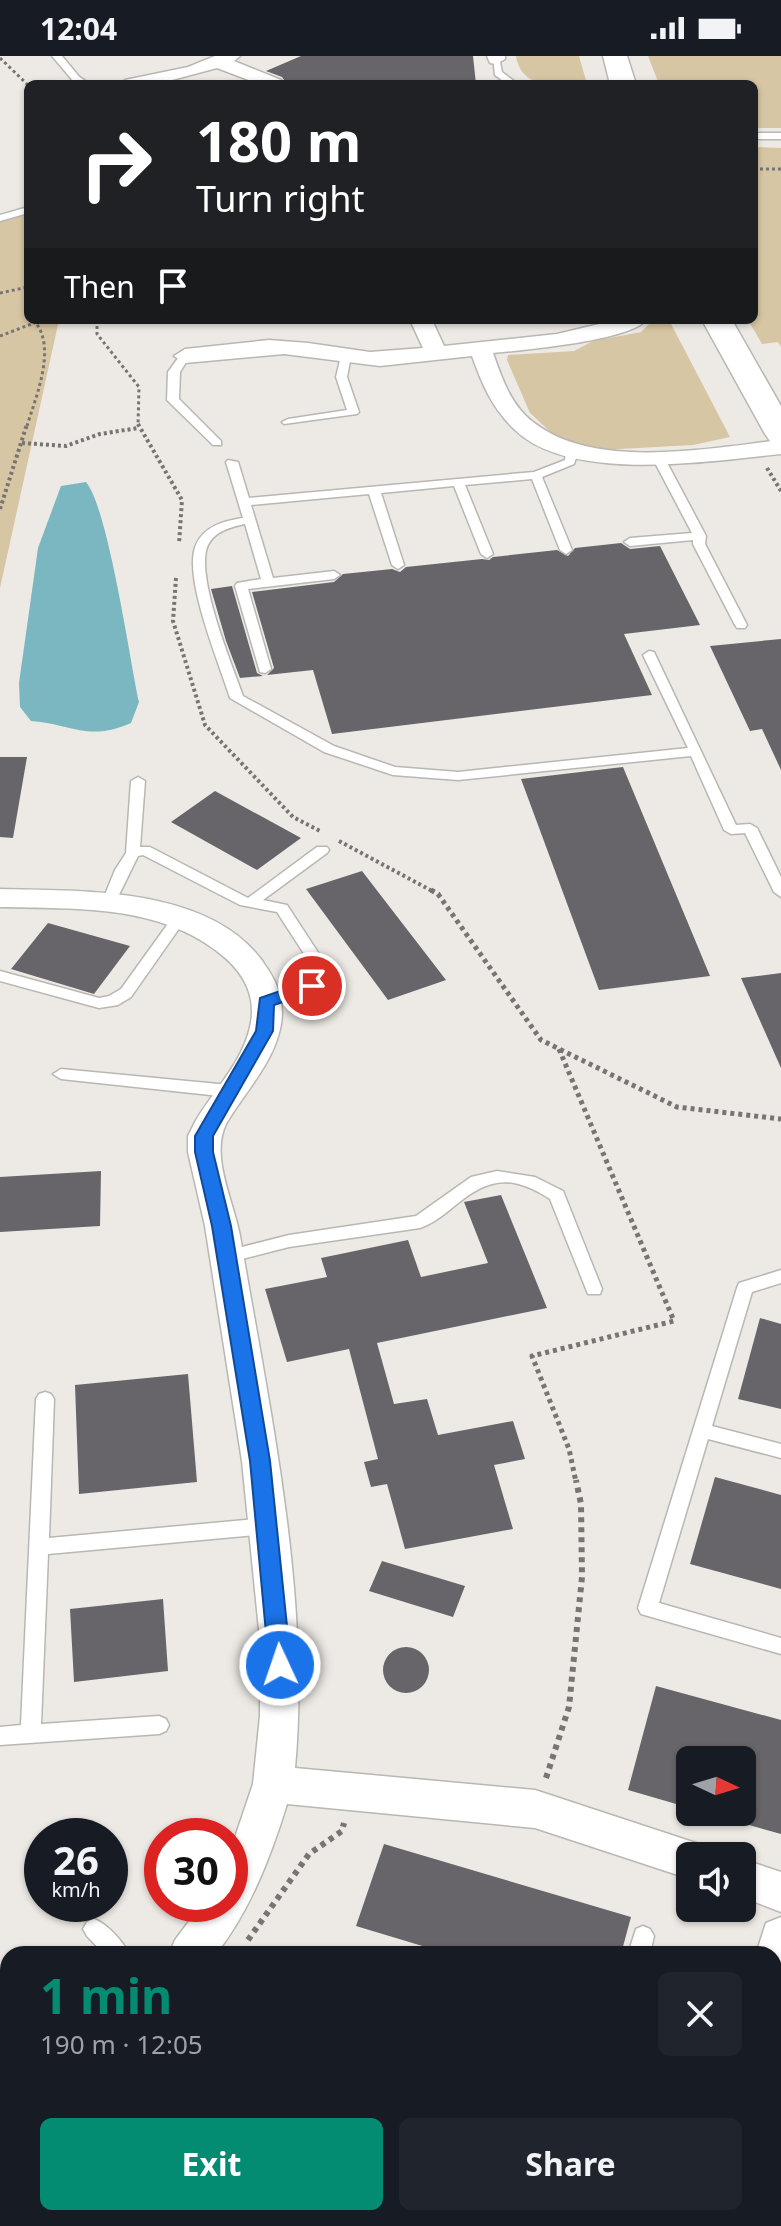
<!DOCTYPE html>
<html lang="en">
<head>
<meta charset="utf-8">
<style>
  :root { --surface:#171b24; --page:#20242c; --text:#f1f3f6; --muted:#9ea1a6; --accent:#048c73 }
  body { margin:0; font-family:"Noto Sans",sans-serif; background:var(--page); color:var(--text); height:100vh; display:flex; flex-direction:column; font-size:30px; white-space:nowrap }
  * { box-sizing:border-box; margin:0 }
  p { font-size:26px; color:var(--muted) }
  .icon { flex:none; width:44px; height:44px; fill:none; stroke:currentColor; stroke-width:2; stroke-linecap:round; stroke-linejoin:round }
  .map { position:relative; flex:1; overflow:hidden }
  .panel { position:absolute; left:0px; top:1890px; width:782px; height:280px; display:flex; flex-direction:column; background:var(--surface); border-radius:24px 24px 0 0; box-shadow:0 2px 6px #0004 }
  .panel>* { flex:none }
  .banner { position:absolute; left:24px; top:24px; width:734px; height:244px; border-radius:12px; box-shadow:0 2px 6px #0004; background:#202124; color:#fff; overflow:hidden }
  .needle { width:52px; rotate:94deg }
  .tools { position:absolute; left:676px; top:1690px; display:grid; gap:16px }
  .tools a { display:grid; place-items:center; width:80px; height:80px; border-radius:12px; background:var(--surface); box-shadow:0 2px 6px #0004; font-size:40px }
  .speed { position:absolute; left:24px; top:1762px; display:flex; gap:16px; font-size:40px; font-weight:700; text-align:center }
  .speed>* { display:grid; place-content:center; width:104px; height:104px; border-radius:50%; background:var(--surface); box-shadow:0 2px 6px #0004; line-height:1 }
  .speed small { font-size:20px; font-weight:400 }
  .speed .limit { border:12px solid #d22; background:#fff; color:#111 }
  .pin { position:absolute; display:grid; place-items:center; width:68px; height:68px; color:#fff; margin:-34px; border:4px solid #fff; border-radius:50%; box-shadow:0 2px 8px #0007 }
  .me { position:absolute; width:88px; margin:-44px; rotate:357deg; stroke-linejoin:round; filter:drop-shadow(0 0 6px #0008) }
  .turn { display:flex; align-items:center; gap:28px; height:168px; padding:0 40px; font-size:36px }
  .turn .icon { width:104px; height:104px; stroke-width:2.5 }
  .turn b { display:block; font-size:56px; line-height:68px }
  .then { display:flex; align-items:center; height:76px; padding:0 40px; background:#0003; gap:16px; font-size:30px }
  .round { display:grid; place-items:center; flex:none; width:84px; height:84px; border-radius:12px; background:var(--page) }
  .overview { display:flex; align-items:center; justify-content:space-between; height:136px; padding:0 40px }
  h1 { font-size:48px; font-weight:700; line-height:60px; color:var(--accent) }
  .button { display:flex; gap:16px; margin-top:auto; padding:16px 40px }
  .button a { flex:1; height:92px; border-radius:12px; background:var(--accent); color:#fff; font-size:32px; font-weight:700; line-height:92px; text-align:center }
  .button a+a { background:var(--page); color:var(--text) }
  .status { display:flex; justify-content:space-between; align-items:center; height:56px; padding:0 40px; background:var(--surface); direction:ltr }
  .status svg { height:22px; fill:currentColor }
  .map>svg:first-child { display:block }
  .green { fill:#d7c6a4 }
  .water { fill:#7ab7c1 }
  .building { fill:#676569 }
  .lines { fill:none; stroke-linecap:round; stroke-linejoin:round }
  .lane-casing { stroke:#b9b7b2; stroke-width:3 }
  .street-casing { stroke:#b9b7b2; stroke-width:3 }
  .primary-casing { stroke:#b9b7b2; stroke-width:3 }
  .path-far3 { stroke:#777572; stroke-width:3; stroke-dasharray:3 3; stroke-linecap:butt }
  .path-far2 { stroke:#777572; stroke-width:4; stroke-dasharray:3 3; stroke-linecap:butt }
  .path-far1 { stroke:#777572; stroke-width:5; stroke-dasharray:4 4; stroke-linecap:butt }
  .path { stroke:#777572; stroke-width:6; stroke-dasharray:5 5; stroke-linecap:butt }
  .lane { fill:#fff; fill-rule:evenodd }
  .street { fill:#fff; fill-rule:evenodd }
  .primary { fill:#fff; fill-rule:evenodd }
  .route { fill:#1a73e8; stroke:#114b97; stroke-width:2 }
</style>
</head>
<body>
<div class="status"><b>12:04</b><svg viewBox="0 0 49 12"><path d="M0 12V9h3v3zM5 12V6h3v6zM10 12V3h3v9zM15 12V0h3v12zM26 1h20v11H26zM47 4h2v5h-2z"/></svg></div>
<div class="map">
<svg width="781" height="2170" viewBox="0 0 781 2170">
  <rect width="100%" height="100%" fill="#edeae5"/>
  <path class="green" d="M516,0h63l8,28c-28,0 -65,8 -71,-28z
    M648,0h133v72h-27v-44h-95z
    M754,91l27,1v199l-3,-5 -16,2 -14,-24h6z
    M28,158v106h31l-59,268v-366z
    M653,264h16l61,117 -37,8 -92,5 -44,-12 -27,-25 -23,-53 1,-5 66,-4 19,-10 48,-9z"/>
  <path class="water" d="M86,426c22,26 44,178 53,220l-8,21c-43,19 -59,1 -100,-2l-11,-14 -1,-24 19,-135 23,-62z"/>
  <path class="building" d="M301,0h172l3,28h-189l-5,-7 -16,-6z
    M621,487l9,6 30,-3 40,79 -76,9 28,61 -320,39 -19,-64 -46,5 7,-7 -22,-76 82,-10 9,-8 49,-5 8,3 6,-5 76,-8 7,1 4,-3 64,-7 11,6 7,-8z
    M232,530l25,87 6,3 -23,2 -14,-37 -15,-52z
    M781,583v131l-19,-41 -12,2 -40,-85z
    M0,701h27l-14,81 -13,-1z
    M623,711l87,209 -111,14 -78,-211z
    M215,735l86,47 -44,32 -86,-48z
    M362,815l84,109 -58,20 -82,-111z
    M48,867l82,23 -36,48 -83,-25z
    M781,917v95l-40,-90z
    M101,1115l-1,55 -100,6v-55z
    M501,1139l46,113 -170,35 17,61 33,-5 11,36 75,-14 12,38 -31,6 19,64 -108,20 -18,-65 -16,3 -7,-25 14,-3 -29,-110 -62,13 -22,-73 62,-12 -6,-19 87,-18 13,37 67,-14 -24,-61z
    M760,1262l21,6v85l-43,-10z
    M188,1318l9,108 -118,12 -4,-109z
    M715,1421l66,18v94l-91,-25z
    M382,1505l83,25 -12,31 -84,-26z
    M163,1543l5,72 -94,11 -4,-73z
    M383 1614a23 23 0 1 1 46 0a23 23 0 1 1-46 0Z
    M656,1630l125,34v114l-39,-11v-63h-52v48l-62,-18z
    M384,1788l247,73 -10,37h-172l-93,-28z"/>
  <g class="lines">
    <defs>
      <path id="lane" d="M52,0h10l19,23v4h-6z
        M493,1h6l3,15 16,12h-11l-12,-9z
        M754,77h27v6h-27z
        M28,151v6l-28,8v-6z
        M346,297l5,3 -4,21 12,35 -2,2 -73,10 -2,-2 6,-3 59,-9 -11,-33 5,-21z
        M181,298l9,2 -10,16 -1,27 42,42v4h-8l-46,-45 1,-28z
        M572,393l6,3 -4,12 -32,13 30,73 -6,4 -6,-4 -28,-71 -67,6 28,69 -6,4 -6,-4 -27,-68 -73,7 23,72 -6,4 -6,-4 -23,-71 -118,11 22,73 61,-7 6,4 -6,4 -86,10 23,80 -6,4 -5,-1 -25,-86 2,-3 24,-4 -16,-55c-14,3 -30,7 -37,21 -14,29 24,120 35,151l91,50 61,21 63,5 230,-24 -45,-93 6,-4 5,1 82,173 14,-1 7,4 24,49v20l-7,-5 -29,-59 -14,1 -7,-4 -33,-74 -233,24 -65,-5 -69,-23 -94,-54c-10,-33 -48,-122 -34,-153 8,-19 28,-24 47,-27l-17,-56 2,-2 10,2 11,36 285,-26 31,-12 1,-8z
        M658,398l6,3 42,79 -1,8 42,81 -2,3h-8l-2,-3 -42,-81v-4l-63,6 -6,-4 6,-4 62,-5 -40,-76z
        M138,721l7,4 -5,66h10l98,51 69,-51h10l2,3 -2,3 -64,47 24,5 47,72 -5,8 -58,21h-10l-3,-4 3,-4 58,-21 -42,-65 -37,-7 -97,-50 -5,1 -24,49h-10l-2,-3 13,-32 11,-17 5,-72z
        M180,856l7,5 -2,3 -54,77 -13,8 -19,3 -99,-27v-10l99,27 10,-2 12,-7 54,-75z
        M61,1013l168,16 8,6 -8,6 -168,-18 -8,-5z
        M497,1115l38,6 28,14 39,98 -2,5h-12l-38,-95c-40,-26 -63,-21 -98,9 -10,8 -20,16 -32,20l-131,19 -63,16 -6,-2 -2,-4 2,-4 6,-2 63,-16 127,-19 55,-39z
        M781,1214v13l-29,9 -40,134 69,18v14l-73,-19 -49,164 122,35v16l-140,-40 -3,-6 99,-320 2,-5z
        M45,1336l6,2 3,5 -5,139 218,-20 7,3 2,5 -2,5 -7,3 -219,20 -7,170 118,-8 7,3 3,6 -3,6 -7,3 -159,11v-18l21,-2 15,-326 3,-5z
        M94,1863c13,5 29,22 35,35h-25l-17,-18 -4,-7 4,-7z
        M643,1870l7,3 4,7 -4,18h-22l8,-25z
        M13,2162h23l-3,8h-23z
        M140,2162h30l-3,8h-30z
        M211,2162h72l3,8h-72z
        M405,2162h43l3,8h-43z"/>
      <path id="street" d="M215,0h25l-6,5 47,19 3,4h-25l-42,-16 -60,16h-35l3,-4 63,-13z
        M487,0h18v3l-9,5 -6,-1z
        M78,20l12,8h-19l1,-7z
        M410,264h22l12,26 113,-12 59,-14h30c-17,21 -123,30 -153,33 9,26 18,52 40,69 62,49 176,26 248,18v14c-71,7 -212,30 -267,-25 -22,-21 -32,-45 -42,-73l-92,10 -96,-12 -99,9 -11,-7 11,-7 84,-9 39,3 62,9 53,-4z
        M0,833c85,2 219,-3 269,82 11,17 16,37 11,58 -8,36 -36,64 -54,95 -16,33 8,78 14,112 29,170 71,360 55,532l240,22 170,56 4,10h-19v23l-155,-51 -248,-24c-16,52 -37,107 -71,150h-47l6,-14 27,-36h28v-52l23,-68 7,-68v-76l-18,-179 -37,-235 -17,-74v-16l7,-14c18,-31 47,-59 55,-95 7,-28 -5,-53 -27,-71 -62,-52 -146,-47 -223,-49z
        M742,1803l39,13v40l-39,-15z
        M781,1861v69l-7,2v-34h-18l10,-31z
        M8,2029v46l-8,3v-46z
        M696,2162h46l-2,8h-46z"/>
      <path id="primary" d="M603,0h24l9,28h-26z
        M702,264h30l49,86v37l-11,-2 -5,-7z"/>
    </defs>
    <use href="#lane" class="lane-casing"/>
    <use href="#street" class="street-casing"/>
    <use href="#primary" class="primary-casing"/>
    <path class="path-far3" d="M0,2l28,27
      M754,113h27
      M0,237l28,-6
      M97,264v14l42,53 -1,39
      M0,280l42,-16
      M27,370c9,-30 29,-76 9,-103"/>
    <path class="path-far2" d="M138,368l44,76 -3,44
      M22,387l44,3 34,-12 38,-6
      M767,412l14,23
      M0,453l27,-85
      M176,522l-3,43 32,104 88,92 27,14
      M339,785l95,51"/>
    <path class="path-far1" d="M431,834l7,4 103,146 136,67 104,12
      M559,993l115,272 -142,35 37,93 7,33"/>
    <path class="path" d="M546,1722l23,-71 13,-130 -1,-73 -5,-24
      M248,1884l61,-86 33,-23 2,-8
      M0,2104l8,-6"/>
    <use href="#lane" class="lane"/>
    <use href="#street" class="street"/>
    <use href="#primary" class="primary"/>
  </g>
  <path class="route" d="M312,924l6,2 3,4 -3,4 -44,15 -1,26 -60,105v16l18,74 39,235 21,204 -4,7 -7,3 -8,-3 -3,-7 -19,-204 -38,-235 -17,-74v-16l61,-105 4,-33z"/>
</svg>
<div class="tools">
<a><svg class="needle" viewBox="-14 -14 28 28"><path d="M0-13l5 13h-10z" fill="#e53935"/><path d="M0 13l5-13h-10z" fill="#9ea1a6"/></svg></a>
<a><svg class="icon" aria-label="sound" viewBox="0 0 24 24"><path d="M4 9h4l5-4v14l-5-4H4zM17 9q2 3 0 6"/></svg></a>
</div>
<div class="speed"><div>26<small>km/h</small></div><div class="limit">30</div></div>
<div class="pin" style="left:312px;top:930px;background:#d93025"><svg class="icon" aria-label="arrive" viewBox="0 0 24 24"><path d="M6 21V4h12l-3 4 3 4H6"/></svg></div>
<svg class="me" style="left:280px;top:1609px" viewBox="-20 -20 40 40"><circle r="17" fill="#1a73e8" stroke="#fff" stroke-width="3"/><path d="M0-11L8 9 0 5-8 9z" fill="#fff"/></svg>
<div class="banner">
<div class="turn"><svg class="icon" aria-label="right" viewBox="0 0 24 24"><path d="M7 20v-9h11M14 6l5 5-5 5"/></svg><div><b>180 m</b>Turn right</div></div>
<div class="then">Then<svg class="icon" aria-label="arrive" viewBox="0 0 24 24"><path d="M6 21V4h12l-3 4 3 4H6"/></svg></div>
</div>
<section class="panel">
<div class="overview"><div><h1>1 min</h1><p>190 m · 12:05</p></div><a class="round"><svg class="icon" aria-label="close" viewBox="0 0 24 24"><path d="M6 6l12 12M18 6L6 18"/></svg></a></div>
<div class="button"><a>Exit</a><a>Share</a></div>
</section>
</div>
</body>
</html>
